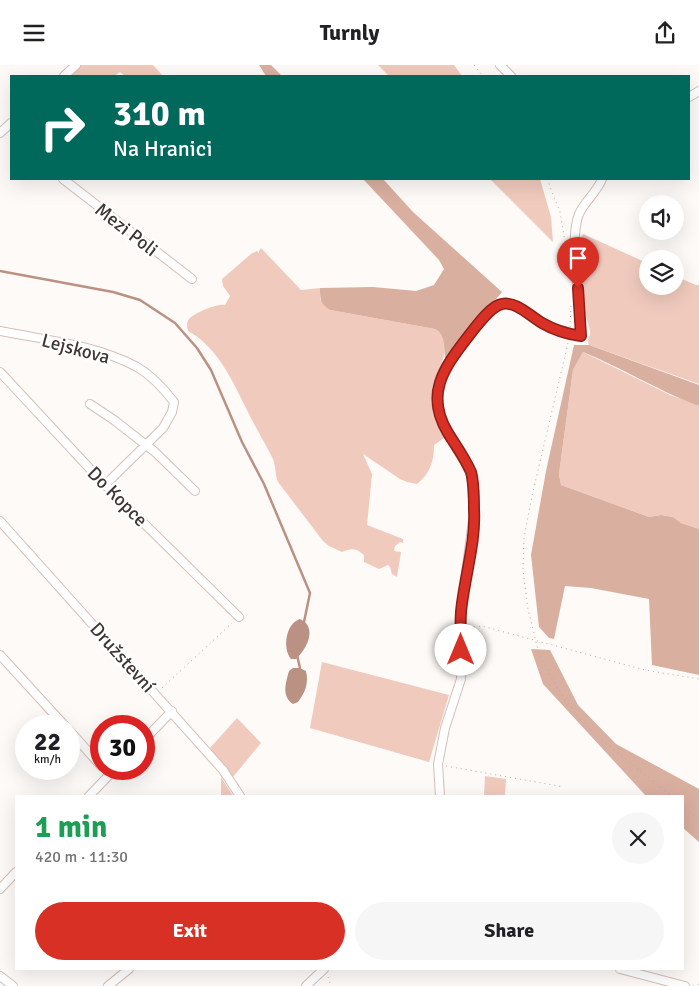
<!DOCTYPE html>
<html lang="en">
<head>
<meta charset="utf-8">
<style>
  :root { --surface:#fff; --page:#f6f6f6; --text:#202124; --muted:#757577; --accent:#d93025 }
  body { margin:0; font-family:Signika,sans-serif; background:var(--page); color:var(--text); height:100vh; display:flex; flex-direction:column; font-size:19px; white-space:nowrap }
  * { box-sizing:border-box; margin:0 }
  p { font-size:16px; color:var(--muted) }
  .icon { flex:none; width:28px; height:28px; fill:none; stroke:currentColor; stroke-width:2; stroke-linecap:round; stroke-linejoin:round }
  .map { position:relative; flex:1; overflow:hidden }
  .details { position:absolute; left:15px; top:730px; width:669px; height:175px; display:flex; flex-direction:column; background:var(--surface); border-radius:0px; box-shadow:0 5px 20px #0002 }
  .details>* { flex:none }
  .top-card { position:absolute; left:10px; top:10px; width:680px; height:105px; border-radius:0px; box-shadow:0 5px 20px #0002; background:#00695c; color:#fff; overflow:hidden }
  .tools { position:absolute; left:639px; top:130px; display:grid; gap:10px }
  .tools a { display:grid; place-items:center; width:45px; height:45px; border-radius:50%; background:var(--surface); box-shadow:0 5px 20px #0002; font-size:25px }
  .speed { position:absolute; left:15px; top:650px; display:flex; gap:10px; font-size:25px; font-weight:700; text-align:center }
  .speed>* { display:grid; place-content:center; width:65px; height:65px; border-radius:50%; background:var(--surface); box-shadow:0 5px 20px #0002; line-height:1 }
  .speed small { font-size:12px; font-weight:400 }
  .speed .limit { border:8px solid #d22; background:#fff; color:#111 }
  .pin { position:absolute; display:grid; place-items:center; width:42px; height:42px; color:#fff; margin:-51px -21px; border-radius:50% 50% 50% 0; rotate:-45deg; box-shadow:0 0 5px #0007 }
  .pin .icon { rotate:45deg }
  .me { position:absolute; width:55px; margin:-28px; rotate:0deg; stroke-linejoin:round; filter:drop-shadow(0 0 4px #0008) }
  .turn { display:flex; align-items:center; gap:18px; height:105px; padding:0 20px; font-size:22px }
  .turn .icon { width:65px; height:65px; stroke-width:2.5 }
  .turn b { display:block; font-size:35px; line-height:42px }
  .round { display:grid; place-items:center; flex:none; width:52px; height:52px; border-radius:26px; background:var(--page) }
  .summary { display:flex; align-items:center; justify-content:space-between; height:85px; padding:0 20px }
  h1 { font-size:30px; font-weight:700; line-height:38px; color:#1e9e55 }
  .button { display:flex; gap:10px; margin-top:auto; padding:10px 20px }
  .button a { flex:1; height:58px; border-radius:30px; background:var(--accent); color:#fff; font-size:20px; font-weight:700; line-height:58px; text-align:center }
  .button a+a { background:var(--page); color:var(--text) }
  header { display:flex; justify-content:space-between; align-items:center; height:65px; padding:0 20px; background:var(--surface); font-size:22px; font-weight:700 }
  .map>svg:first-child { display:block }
  .green { fill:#f0cabd }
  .forest { fill:#d9afa0 }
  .water { fill:#ba9183 }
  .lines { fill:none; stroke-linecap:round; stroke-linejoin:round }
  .stream { stroke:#ba9183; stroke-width:2.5 }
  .street-casing { stroke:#d5bfb7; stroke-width:10 }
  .path { stroke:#b2aca9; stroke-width:1; stroke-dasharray:1 4; stroke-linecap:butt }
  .street { stroke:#fff; stroke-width:8 }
  .route-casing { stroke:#8d1f18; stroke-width:12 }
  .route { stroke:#d93025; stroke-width:9 }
  .labels { text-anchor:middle; stroke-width:5; stroke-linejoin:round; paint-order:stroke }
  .street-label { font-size:19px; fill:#3f3633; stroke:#fff }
</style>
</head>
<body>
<header><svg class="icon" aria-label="menu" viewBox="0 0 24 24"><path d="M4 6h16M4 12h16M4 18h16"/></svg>Turnly<svg class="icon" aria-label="share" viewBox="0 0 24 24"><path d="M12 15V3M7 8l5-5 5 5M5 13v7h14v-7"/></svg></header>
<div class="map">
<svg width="699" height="921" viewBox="0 0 699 921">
  <rect width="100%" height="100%" fill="#fefaf8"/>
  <path class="green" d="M78,0h75l10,11h-38l-5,-4 -6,4h-41l-2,-3z
    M378,0h76l8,11h-73z
    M490,114h50l11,38 2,25z
    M583,169l64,29 1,23h27v-10l21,9h3v99l-110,-39c-3,-6 2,-8 1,-14 -1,-8 -5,-15 -6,-23 -2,-13 -6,-65 -1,-74z
    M261,183l40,42 19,-2v11l10,11 105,19c23,13 -1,46 -2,64 0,13 3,23 7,34 2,4 1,7 4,11l-10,7c0,16 -4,29 -17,39l-10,-2 -7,-3 -37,-25 9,20 -5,51 36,14v4l-3,-1 -5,4 -1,5 7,1 -4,25 -5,-3 -2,-7 -2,-2 -9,4 -15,-7v-7c-8,-7 -13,-7 -22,-3l-13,-6 -6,-5 -45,-59c-3,-7 -2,-15 -5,-23 -7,-14 -15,-27 -22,-41 -16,-31 -31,-70 -63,-87 -1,-4 -2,-8 1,-12 5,-6 29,-16 36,-14l5,-9 -7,-10 -1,-7 29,-25 6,-3 2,2v-2z
    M583,287l87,43 29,10v124l-18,-6 -8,-6 -12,-2 -12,2 -88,-32 -2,-11 14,-104z
    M322,597l127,33 -20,67 -119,-34z
    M237,653l24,25 -28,34 -23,-29z
    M485,711l21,3 -1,17h-21z
    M221,712l12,19h-12z"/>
  <path class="forest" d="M259,0h12l11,11h-16z
    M363,114h20l30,33 89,80 -57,67c-1,-12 1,-24 -10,-30l-105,-19c-10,-7 -10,-11 -10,-22l53,-1 43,4 18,-6 10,-16 -5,-9z
    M574,280h15l110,40v20h-3c-39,-15 -74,-37 -113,-53l-10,18 -14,104 2,11 88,32 12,-2 12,2 8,6 18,6v146l-47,-10 -3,-66 -58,-11 -26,-2 -11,53 -5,-1 -10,-11 -8,-72 15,-84z
    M531,584l19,1 28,55 38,39 83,45v53l-16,-14 -1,-32h-36l-103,-112z"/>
  <path class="water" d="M300,554c18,8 7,30 -4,40h-5c-9,-11 -5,-36 9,-40z
    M293,603h7l6,3c3,12 -1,22 -8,31l-5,2c-12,-8 -7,-22 -4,-33z"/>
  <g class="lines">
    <path class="stream" d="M0,206l113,21 27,8 35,23 22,25 14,22 31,72 22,42 46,109 -6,29
      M297,590l3,13"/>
    <defs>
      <path id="street" d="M500,0l11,11
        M64,11l12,-11
        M689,32l10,-6
        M0,68l11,-10
        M63,114l129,100
        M0,266c46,9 96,14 137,36 14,8 27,22 37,35l-2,10 -9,16 -58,57
        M0,307l105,113 134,132
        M90,339l24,16 41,32 40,39
        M0,456l223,249 17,26
        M0,590l65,71
        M69,665l32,36
        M144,675l28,-29
        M89,731l26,-27
        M440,731l-2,-32 7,-36 16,-49v-66l13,-101 -3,-38 -11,-24 -12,-17 -8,-16 -4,-12v-12l11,-29 27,-34 19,-21 6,-5h13l30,19 23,11 16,2v-14c-2,-27 -12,-84 -2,-108 6,-13 18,-22 23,-35
        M0,824l16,-17
        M620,904l65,17
        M0,911l13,10
        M108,921l21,-17
        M306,921l18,-17"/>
    </defs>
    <use href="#street" class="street-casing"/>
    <path class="path" d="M474,0l9,11
      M547,114l13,33 6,36
      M570,262l1,-21
      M568,278l-36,153 -8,42 -1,32 5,39 11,45 18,34 19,26 23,24 73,58
      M469,563l13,-2 163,44 54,9
      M162,623l70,-65
      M446,701l118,21
      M682,740l17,14
      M328,912l3,9
      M693,921l6,-2"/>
    <use href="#street" class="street"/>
  </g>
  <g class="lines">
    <defs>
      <path id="route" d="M461,585c0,-13 -1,-26 0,-38 3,-33 15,-70 13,-102 0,-11 0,-27 -3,-38 -6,-14 -15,-26 -23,-39 -23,-38 -5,-64 19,-95 8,-10 23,-32 35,-34 14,-3 28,12 40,19 12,7 25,11 39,13l-3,-48"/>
    </defs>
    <use href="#route" class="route-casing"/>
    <use href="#route" class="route"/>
  </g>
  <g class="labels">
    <g class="street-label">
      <text transform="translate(127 164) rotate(38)" y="7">Mezi Poli</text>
      <text transform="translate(76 283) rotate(15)" y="7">Lejskova</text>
      <text transform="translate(118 431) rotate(45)" y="7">Do Kopce</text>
      <text transform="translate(123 592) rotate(48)" y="7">Družstevní</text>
    </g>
  </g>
</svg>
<div class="tools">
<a><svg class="icon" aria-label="sound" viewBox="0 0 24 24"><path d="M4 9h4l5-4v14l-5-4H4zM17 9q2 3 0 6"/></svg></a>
<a><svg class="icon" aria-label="layers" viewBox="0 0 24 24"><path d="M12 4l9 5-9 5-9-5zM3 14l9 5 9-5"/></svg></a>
</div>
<div class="speed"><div>22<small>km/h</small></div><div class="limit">30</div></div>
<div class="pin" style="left:578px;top:223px;background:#d93025"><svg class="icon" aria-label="arrive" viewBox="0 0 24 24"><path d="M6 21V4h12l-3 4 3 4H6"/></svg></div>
<svg class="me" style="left:461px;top:585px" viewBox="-20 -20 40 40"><circle r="19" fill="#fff"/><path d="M0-13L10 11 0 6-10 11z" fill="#d93025"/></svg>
<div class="top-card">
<div class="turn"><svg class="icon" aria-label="right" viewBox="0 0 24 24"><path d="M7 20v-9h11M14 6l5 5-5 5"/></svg><div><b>310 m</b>Na Hranici</div></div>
</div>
<section class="details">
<div class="summary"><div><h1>1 min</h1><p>420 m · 11:30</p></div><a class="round"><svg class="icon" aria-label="close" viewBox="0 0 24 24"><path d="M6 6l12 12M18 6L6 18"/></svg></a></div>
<div class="button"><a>Exit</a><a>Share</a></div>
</section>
</div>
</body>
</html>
